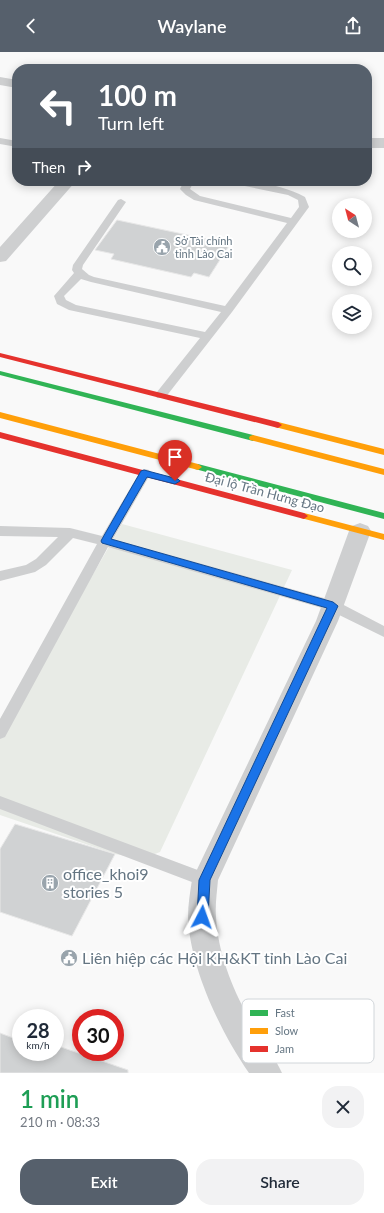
<!DOCTYPE html>
<html lang="en">
<head>
<meta charset="utf-8">
<style>
  :root { --surface:#fff; --page:#f2f2f3; --text:#1f2937; --muted:#747a83; --accent:#56606c }
  body { margin:0; font-family:Lato,sans-serif; background:var(--page); color:var(--text); height:100vh; display:flex; flex-direction:column; font-size:15px; white-space:nowrap }
  * { box-sizing:border-box; margin:0 }
  p { font-size:13px; color:var(--muted) }
  .icon { flex:none; width:22px; height:22px; fill:none; stroke:currentColor; stroke-width:2; stroke-linecap:round; stroke-linejoin:round }
  .map { position:relative; height:1021px; overflow:hidden }
  .side { display:flex; flex-direction:column; background:var(--surface); flex:1 }
  .side>* { flex:none }
  .hud { position:absolute; left:12px; top:12px; width:360px; height:122px; border-radius:16px; box-shadow:0 2px 10px #0003; background:#56606c; color:#fff; overflow:hidden }
  .needle { width:26px; rotate:324deg }
  .fabs { position:absolute; left:332px; top:146px; display:grid; gap:8px }
  .fabs a { display:grid; place-items:center; width:40px; height:40px; border-radius:50%; background:var(--surface); box-shadow:0 2px 10px #0003; font-size:20px }
  .speed { position:absolute; left:12px; top:957px; display:flex; gap:8px; font-size:20px; font-weight:700; text-align:center }
  .speed>* { display:grid; place-content:center; width:52px; height:52px; border-radius:50%; background:var(--surface); box-shadow:0 2px 10px #0003; line-height:1 }
  .speed small { font-size:10px; font-weight:400 }
  .speed .limit { border:6px solid #d22; background:#fff; color:#111 }
  .pin { position:absolute; display:grid; place-items:center; width:34px; height:34px; color:#fff; margin:-41px -17px; border-radius:50% 50% 50% 0; rotate:-45deg; box-shadow:0 0 4px #0007 }
  .pin .icon { rotate:45deg }
  .me { position:absolute; width:44px; margin:-22px; rotate:4deg; stroke-linejoin:round; filter:drop-shadow(0 0 3px #0008) }
  .turn { display:flex; align-items:center; gap:14px; height:84px; padding:0 20px; font-size:18px }
  .turn .icon { width:52px; height:52px; stroke-width:2.5 }
  .turn b { display:block; font-size:28px; line-height:34px }
  .then { display:flex; align-items:center; height:38px; padding:0 20px; background:#0003; gap:8px; font-size:15px }
  .round { display:grid; place-items:center; flex:none; width:42px; height:42px; border-radius:16px; background:var(--page) }
  .summary { display:flex; align-items:center; justify-content:space-between; height:68px; padding:0 20px }
  h1 { font-size:24px; font-weight:600; line-height:30px; color:#1e9e55 }
  .action { display:flex; gap:8px; margin-top:auto; padding:8px 20px }
  .action a { flex:1; height:46px; border-radius:16px; background:var(--accent); color:#fff; font-size:16px; font-weight:600; line-height:46px; text-align:center }
  .action a+a { background:var(--page); color:var(--text) }
  header { display:flex; justify-content:space-between; align-items:center; height:52px; padding:0 20px; background:var(--accent); color:#fff; font-size:18px; font-weight:600 }
  .map>svg:first-child { display:block }
  .green { fill:#e8ebe6 }
  .building { fill:#d0d2d3; stroke:#e8e8e8 }
  .lines { fill:none; stroke-linecap:round; stroke-linejoin:round }
  .lane { fill:#cecfd0; fill-rule:evenodd }
  .street { fill:#cecfd0; fill-rule:evenodd }
  .fast { fill:#30b455; fill-rule:evenodd }
  .slow { fill:#ff9f0a; fill-rule:evenodd }
  .jam { fill:#e5322d; fill-rule:evenodd }
  .route { fill:#1a73e8; stroke:#114b97 }
  .labels { text-anchor:middle; stroke-width:4; stroke-linejoin:round; paint-order:stroke }
  .far-poi-label { font-size:11px; fill:#657683; stroke:#fff; text-anchor:start }
  .street-label { font-size:13px; fill:#657683; stroke:#fff }
  .near-poi-label { font-size:16px; fill:#657683; stroke:#fff; text-anchor:start }
  .key { fill:#fff; stroke:#d1d6da; stroke-width:1 }
  .key-label { font-size:11px; fill:#657683 }
</style>
</head>
<body>
<header><svg class="icon" aria-label="back" viewBox="0 0 24 24"><path d="M15 5l-7 7 7 7"/></svg>Waylane<svg class="icon" aria-label="share" viewBox="0 0 24 24"><path d="M12 15V3M7 8l5-5 5 5M5 13v7h14v-7"/></svg></header>
<div class="map">
<svg width="384" height="1021" viewBox="0 0 384 1021">
  <rect width="100%" height="100%" fill="#f9f9f9"/>
  <path class="green" d="M122,472l170,46 -132,282 -18,7 -27,-5 -115,-39v-96l95,-148z"/>
  <path class="building" d="M117,168l113,24 -21,33 -15,-4 -3,4 -80,-18 3,-5 -19,-4z
    M15,772l100,30 -43,82 -72,-24v-63z
    M0,981l21,8v11h26l8,3v-10l73,25v3h-128z"/>
  <g class="lines">
    <path class="lane" d="M0,86l17,3v6l-17,-3z
      M184,129h10l-4,8 10,7 91,22 8,-11 -1,-7 -10,-5 -53,-11 -5,-3c25,0 53,4 75,16l4,10 -77,105 -67,86h-8l-2,-3 2,-3 43,-54 -131,-28 -12,-6 -3,-8 20,-23 -2,-3 1,-5 45,-65 3,-1 5,3 -43,63 -1,4 7,6 5,2 131,29 62,-83 -93,-23 -8,-5 -6,-6zM81,227l10,3 130,30 -16,20 -129,-27 -10,-5 -2,-4z
      M145,417l4,1 2,3 -38,66 225,63 46,24v11l-55,-27 -221,-63 -103,190 -5,2v-20l97,-175 -24,-6 -27,27 -11,7 -35,9v-10l26,-6 10,-6 22,-22 -58,-1v-10l70,2 32,8 39,-66z
      M0,744l211,79 2,5 -2,5 -6,2 -205,-78z"/>
    <path class="street" d="M0,25l17,3v8l-17,-3z
      M367,86h17v10h-17z
      M59,129h17l-70,80 -6,1v-15z
      M360,471l8,3 3,5 -33,90 -120,259c-1,12 -3,25 -2,37 2,39 19,78 39,112 9,15 20,28 27,44h-33c-29,-42 -59,-105 -61,-156 0,-12 2,-25 4,-37l124,-259 33,-90 3,-5z"/>
    <path class="fast" d="M0,319l253,64 4,3 -4,3 -253,-66z
      M198,412l186,49v6l-189,-50 -1,-2z"/>
    <path class="slow" d="M0,360l198,52 4,3 -4,3 -198,-52z
      M278,370l106,27v6l-109,-28 -1,-2 1,-2z
      M253,383l131,34v6l-134,-35 -1,-2 1,-2z
      M304,461l80,21v6l-83,-22 -1,-2z"/>
    <path class="jam" d="M0,301l278,69 4,3 -4,3 -278,-71z
      M0,380l304,81 4,3 -4,3 -304,-81z"/>
  </g>
  <path class="route" d="M144,418l34,9 2,2 -5,3 -28,-7 -36,62 222,63 5,4 -128,274 -2,37 -2,4 -4,1 -4,-1 -1,-4 2,-37 128,-272 -225,-65 -1,-2 1,-2 39,-68z"/>
  <defs>
    <symbol id="civic-disc" viewBox="-11 -11 22 22"><circle r="9.5" fill="#99a4ac" stroke="#fff"/><path d="M-.6-6.5H3V-4.5H.6V-3L4-1V1h2V6H-6V1h2V-1L-.6-3ZM-1.2 2.5V6h2.4V2.5Z" fill="#fff"/></symbol>
    <symbol id="building-disc" viewBox="-11 -11 22 22"><circle r="9.5" fill="#99a4ac" stroke="#fff"/><path d="M-4-6H4V6H1V3H-1V6H-4ZM-2.5-4.3h1.7v1.8h-1.7ZM.8-4.3h1.7v1.8H.8ZM-2.5-1h1.7V.8h-1.7ZM.8-1h1.7V.8H.8Z" fill="#fff"/></symbol>
  </defs>
  <g fill-rule="evenodd">
    <use href="#civic-disc" x="152" y="185" width="20" height="20"/>
    <use href="#building-disc" x="40" y="821" width="20" height="20"/>
    <use href="#civic-disc" x="59" y="896" width="20" height="20"/>
  </g>
  <g class="labels">
    <g class="far-poi-label">
      <text x="175" y="193">Sở Tài chính<tspan x="175" dy="13">tỉnh Lào Cai</tspan></text>
    </g>
    <g class="street-label">
      <text transform="translate(265 440) rotate(15)" y="5">Đại lộ Trần Hưng Đạo</text>
    </g>
    <g class="near-poi-label">
      <text x="63" y="828">office_khoi9<tspan x="63" dy="18">stories 5</tspan></text>
      <text x="82" y="912">Liên hiệp các Hội KH&amp;KT tỉnh Lào Cai</text>
    </g>
  </g>
  <rect x="242" y="947" width="132" height="64" rx="6" class="key"/>
  <rect x="250" y="958" width="18" height="6" fill="#30b455"/>
  <rect x="250" y="976" width="18" height="6" fill="#ff9f0a"/>
  <rect x="250" y="994" width="18" height="6" fill="#e5322d"/>
  <g class="key-label">
    <text x="275" y="965">Fast</text>
    <text x="275" y="983">Slow</text>
    <text x="275" y="1001">Jam</text>
  </g>
</svg>
<div class="fabs">
<a><svg class="needle" viewBox="-14 -14 28 28"><path d="M0-13l5 13h-10z" fill="#e53935"/><path d="M0 13l5-13h-10z" fill="#747a83"/></svg></a>
<a><svg class="icon" aria-label="search" viewBox="0 0 24 24"><circle cx="10" cy="10" r="6"/><path d="M15 15l6 6"/></svg></a>
<a><svg class="icon" aria-label="layers" viewBox="0 0 24 24"><path d="M12 4l9 5-9 5-9-5zM3 14l9 5 9-5"/></svg></a>
</div>
<div class="speed"><div>28<small>km/h</small></div><div class="limit">30</div></div>
<div class="pin" style="left:175px;top:429px;background:#d93025"><svg class="icon" aria-label="arrive" viewBox="0 0 24 24"><path d="M6 21V4h12l-3 4 3 4H6"/></svg></div>
<svg class="me" style="left:202px;top:865px" viewBox="-20 -20 40 40"><path d="M0-17L14 15 0 8-14 15z" fill="#1a73e8" stroke="#fff" stroke-width="4"/></svg>
<div class="hud">
<div class="turn"><svg class="icon" aria-label="left" viewBox="0 0 24 24"><path d="M17 20v-9H6M10 6l-5 5 5 5"/></svg><div><b>100 m</b>Turn left</div></div>
<div class="then">Then<svg class="icon" aria-label="right" viewBox="0 0 24 24"><path d="M7 20v-9h11M14 6l5 5-5 5"/></svg></div>
</div>
</div>
<section class="side">
<div class="summary"><div><h1>1 min</h1><p>210 m · 08:33</p></div><a class="round"><svg class="icon" aria-label="close" viewBox="0 0 24 24"><path d="M6 6l12 12M18 6L6 18"/></svg></a></div>
<div class="action"><a>Exit</a><a>Share</a></div>
</section>
</body>
</html>
